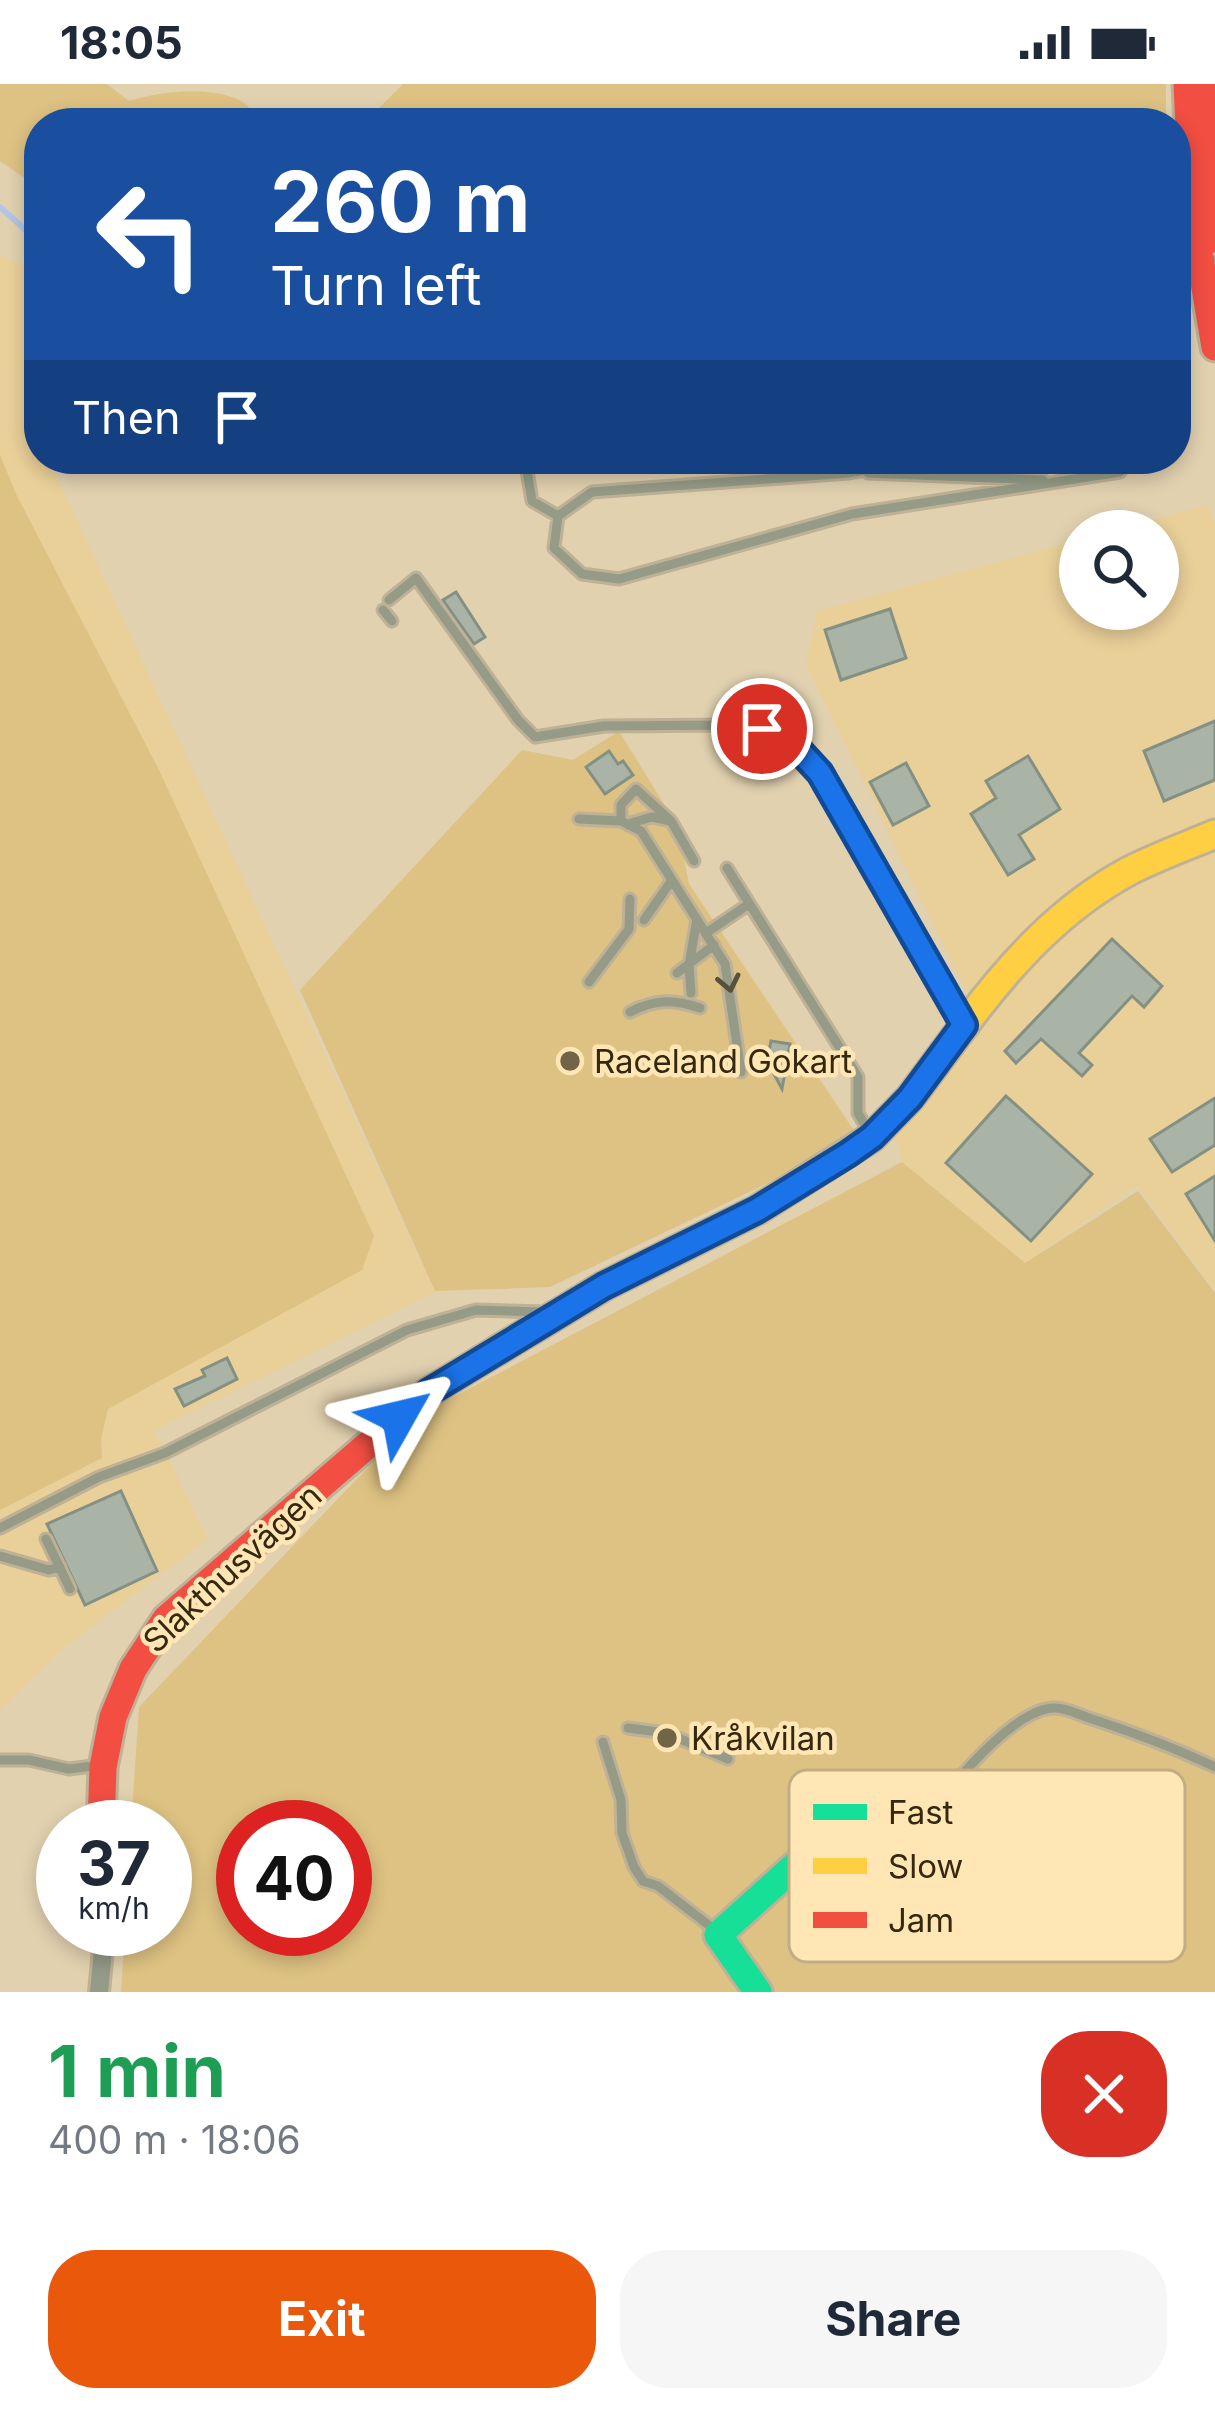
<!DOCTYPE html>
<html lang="en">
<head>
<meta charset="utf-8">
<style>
  :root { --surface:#fff; --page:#f6f6f7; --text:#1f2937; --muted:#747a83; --accent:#ea580c }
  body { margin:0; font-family:Inter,sans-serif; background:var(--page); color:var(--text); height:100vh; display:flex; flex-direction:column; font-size:45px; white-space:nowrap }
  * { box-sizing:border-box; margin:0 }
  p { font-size:39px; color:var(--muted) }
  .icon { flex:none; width:66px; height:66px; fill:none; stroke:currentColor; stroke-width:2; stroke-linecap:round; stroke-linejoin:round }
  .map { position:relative; height:1908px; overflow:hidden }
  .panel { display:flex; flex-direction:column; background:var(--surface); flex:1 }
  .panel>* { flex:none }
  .banner { position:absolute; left:24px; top:24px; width:1167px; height:366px; border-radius:48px; box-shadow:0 6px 18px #0003; background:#1a4fa0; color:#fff; overflow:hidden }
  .fabs { position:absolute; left:1059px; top:426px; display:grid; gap:24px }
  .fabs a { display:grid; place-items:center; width:120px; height:120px; border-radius:50%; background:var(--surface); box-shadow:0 6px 18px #0003; font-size:60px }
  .speed { position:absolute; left:36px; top:1716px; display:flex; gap:24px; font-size:60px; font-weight:700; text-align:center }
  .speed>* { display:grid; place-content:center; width:156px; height:156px; border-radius:50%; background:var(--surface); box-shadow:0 6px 18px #0003; line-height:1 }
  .speed small { font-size:30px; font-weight:400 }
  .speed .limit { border:18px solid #d22; background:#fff; color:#111 }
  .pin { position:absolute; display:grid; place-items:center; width:102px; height:102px; color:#fff; margin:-51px; border:6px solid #fff; border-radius:50%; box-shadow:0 3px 12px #0007 }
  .me { position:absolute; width:132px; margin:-66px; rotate:53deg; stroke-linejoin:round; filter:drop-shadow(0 0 9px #0008) }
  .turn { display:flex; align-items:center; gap:42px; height:252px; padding:0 48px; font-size:54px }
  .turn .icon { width:156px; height:156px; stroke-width:2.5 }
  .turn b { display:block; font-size:84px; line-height:102px }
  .then { display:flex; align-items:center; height:114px; padding:0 48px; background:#0003; gap:24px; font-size:45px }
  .round { display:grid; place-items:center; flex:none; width:126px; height:126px; border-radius:48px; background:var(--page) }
  .summary { display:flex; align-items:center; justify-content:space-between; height:204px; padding:0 48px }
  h1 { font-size:72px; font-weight:700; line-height:90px; color:#1e9e55 }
  .primary-button { display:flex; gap:24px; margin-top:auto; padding:24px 48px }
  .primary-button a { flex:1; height:138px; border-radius:48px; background:var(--accent); color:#fff; font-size:48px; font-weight:700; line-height:138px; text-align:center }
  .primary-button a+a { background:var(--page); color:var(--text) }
  .status { display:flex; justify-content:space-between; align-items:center; height:84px; padding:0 60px; background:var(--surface); direction:ltr }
  .status svg { height:33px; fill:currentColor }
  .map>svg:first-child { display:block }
  .built { fill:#e9cf98 }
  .green { fill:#dec283; fill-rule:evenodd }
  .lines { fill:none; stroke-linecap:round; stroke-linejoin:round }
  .stream { stroke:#b4c4e6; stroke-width:6 }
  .building { fill:#a9b4a6; stroke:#839083; stroke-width:3 }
  .lane-casing { stroke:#beb196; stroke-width:15 }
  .street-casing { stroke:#beb196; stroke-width:24 }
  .fast-casing { stroke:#beb196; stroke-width:33 }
  .slow-casing { stroke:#beb196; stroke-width:33 }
  .jam-casing { stroke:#beb196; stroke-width:33 }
  .lane { stroke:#959b87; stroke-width:9 }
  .street { stroke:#959b87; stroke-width:18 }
  .fast { stroke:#16e098; stroke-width:27 }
  .slow { stroke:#ffcf43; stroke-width:27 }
  .jam { stroke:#f24e42; stroke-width:27 }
  .oneway { stroke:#565139 }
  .route-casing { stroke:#114b97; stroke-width:30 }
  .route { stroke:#1a73e8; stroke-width:21 }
  .poi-dot { fill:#716447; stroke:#ffe6b4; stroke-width:4.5 }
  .labels { text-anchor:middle; stroke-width:9; stroke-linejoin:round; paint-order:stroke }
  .poi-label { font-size:33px; fill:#34290f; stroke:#ffe6b4; text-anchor:start }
  .street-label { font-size:33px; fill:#34290f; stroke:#ffe6b4 }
  .key { fill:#ffe6b4; stroke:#c2ad82; stroke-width:3 }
  .key-label { font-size:33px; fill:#34290f }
</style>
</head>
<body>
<div class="status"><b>18:05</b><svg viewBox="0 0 49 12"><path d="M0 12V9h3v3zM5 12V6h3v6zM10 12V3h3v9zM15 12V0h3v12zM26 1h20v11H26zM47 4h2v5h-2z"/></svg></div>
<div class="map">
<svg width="1215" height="1908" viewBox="0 0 1215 1908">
  <rect width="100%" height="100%" fill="#e1d1af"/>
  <path class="built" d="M0,173l39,12v190h15l-2,8 383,825 -281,138 54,109 -147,111 -61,60z
    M1207,421l8,17v769l-78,-106 -112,78 -123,-101 -8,-29 87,-103 -11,-32 -164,-333 11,-54 263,-71v69h78v-78h-46z"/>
  <path class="green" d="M0,0h107l22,17c33,-10 89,-17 118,4 4,4 6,12 8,18h-216v65l-39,-27z
    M403,0h763v39h-802z
    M0,371l16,39 143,276 215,466 -12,34 -254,139 -7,30 1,19 -102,52z
    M619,647l59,96 11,57 166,248 -22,20 -283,135 -115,4 -135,-301 222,-240 51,10z
    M902,1078l123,101 113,-72 77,102v699h-1094l4,-63h40v-102h-34l8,-120 278,-291zM243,1743h102v102h-102z"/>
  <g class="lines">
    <path class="stream" d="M0,123l39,35"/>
  </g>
  <path class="building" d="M456,508l29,45 -11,7 -31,-44z
    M890,525l16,49 -65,22 -16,-50z
    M1215,637v59l-51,21 -20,-50z
    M609,667l9,13 5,-3 10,14 -28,19 -19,-27z
    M1028,672l32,53 -41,26 15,24 -26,16 -37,-61 25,-16 -10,-17z
    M906,679l23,43 -36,19 -23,-43z
    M1112,855l50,47 -18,21 -12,-11 -53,57 13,12 -10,11 -41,-37 -25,24 -11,-12z
    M771,957l19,3 -8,45 -15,-28z
    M1006,1012l86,78 -61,67 -85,-78z
    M1215,1014v47l-43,27 -22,-33z
    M1215,1092v65l-29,-47z
    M227,1274l10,21 -53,27 -9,-17 30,-13 -3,-6z
    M121,1407l36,80 -72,34 -38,-81z"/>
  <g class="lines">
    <defs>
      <path id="lane" d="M1176,184l39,-8
        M525,375l7,42 26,15
        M688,375l59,9 68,3
        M927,375l-79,14 -256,19 -34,24 -4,32 28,26 37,5 233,-65 268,-42 10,-13
        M868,389l175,7
        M389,516l27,-22 102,142 17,17 69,-11 128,-1 30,4 34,18 24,26 141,247
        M383,526l9,11
        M579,735l42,2 20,10 84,133 16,108
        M621,737v-16l15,-16 34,31
        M631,739l21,-6 19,4 23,40
        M727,784l131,209v36l11,19
        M644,836l28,-40
        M706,849l43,-29
        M677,889l37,-28
        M589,898l40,-53 1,-30
        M691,909l-2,-28 8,-46
        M630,928c25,-13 45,-13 70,-4
        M0,1444l99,-51 66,-24 242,-123 69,-20 67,2
        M46,1455l24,50
        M0,1472l49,14 11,-3
        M628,1644l38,5 62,26
        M603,1658l18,58 1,33 12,34 9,14 15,5 57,44
        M0,1676h29l40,9 32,-4
        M925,1739c20,-32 90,-117 131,-115 11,0 26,8 36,11 43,14 83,29 123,48"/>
      <path id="street" d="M99,1908l6,-63"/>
      <path id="fast" d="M498,1266l106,-64 153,-76 115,-73 38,-39 56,-75
        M758,1908l-40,-57 101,-91"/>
      <path id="slow" d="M966,939c45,-60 96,-116 163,-152 27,-14 58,-25 86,-37"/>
      <path id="jam" d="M1187,0l6,133 22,130
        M1205,0l10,155
        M101,1743l2,-60 10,-50 20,-48 33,-50 263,-227 69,-42"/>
    </defs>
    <use href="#lane" class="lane-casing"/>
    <use href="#street" class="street-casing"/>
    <use href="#fast" class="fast-casing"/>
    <use href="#slow" class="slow-casing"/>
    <use href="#jam" class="jam-casing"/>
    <use href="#lane" class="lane"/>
    <use href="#street" class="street"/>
    <use href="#fast" class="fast"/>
    <use href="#slow" class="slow"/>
    <use href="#jam" class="jam"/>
  </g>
  <defs><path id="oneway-chevron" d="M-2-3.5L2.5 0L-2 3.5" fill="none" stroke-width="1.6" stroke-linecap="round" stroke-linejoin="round" transform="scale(3)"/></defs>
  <use class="oneway" href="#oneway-chevron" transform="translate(729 899) rotate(78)"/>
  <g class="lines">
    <defs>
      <path id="route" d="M399,1333l30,-25 175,-106 153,-76 91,-56 24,-17 38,-39 54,-73 -144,-252 -24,-26 -34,-18"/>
    </defs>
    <use href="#route" class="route-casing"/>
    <use href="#route" class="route"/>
  </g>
  <g class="poi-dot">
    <circle cx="570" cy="977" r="12"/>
    <circle cx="667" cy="1654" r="12"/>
  </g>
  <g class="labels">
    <g class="poi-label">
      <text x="594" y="989">Raceland Gokart</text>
      <text x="691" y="1666">Kråkvilan</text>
    </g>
    <g class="street-label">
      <text transform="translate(232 1484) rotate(-43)" y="12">Slakthusvägen</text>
    </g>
  </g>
  <rect x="789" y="1686" width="396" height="192" rx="18" class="key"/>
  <rect x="813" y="1720" width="54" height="16" fill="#16e098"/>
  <rect x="813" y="1774" width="54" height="16" fill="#ffcf43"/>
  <rect x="813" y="1828" width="54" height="16" fill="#f24e42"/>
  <g class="key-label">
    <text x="888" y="1740">Fast</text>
    <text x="888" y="1794">Slow</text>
    <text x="888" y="1848">Jam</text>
  </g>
</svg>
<div class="fabs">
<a><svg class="icon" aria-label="search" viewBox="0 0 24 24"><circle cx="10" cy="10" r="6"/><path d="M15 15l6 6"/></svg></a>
</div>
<div class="speed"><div>37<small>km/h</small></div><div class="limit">40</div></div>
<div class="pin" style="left:762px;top:645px;background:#d93025"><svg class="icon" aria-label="arrive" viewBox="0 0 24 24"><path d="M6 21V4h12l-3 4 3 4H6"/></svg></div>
<svg class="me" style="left:399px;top:1333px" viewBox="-20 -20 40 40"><path d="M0-17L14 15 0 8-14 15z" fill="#1a73e8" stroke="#fff" stroke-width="4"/></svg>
<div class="banner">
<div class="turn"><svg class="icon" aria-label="left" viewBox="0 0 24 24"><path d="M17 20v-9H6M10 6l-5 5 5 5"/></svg><div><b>260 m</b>Turn left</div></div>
<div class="then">Then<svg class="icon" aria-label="arrive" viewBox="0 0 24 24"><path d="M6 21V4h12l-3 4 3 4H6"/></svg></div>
</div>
</div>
<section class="panel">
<div class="summary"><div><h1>1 min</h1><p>400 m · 18:06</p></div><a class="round" style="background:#d93025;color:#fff"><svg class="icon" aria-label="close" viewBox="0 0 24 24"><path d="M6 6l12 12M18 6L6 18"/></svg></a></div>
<div class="primary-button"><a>Exit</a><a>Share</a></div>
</section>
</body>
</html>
